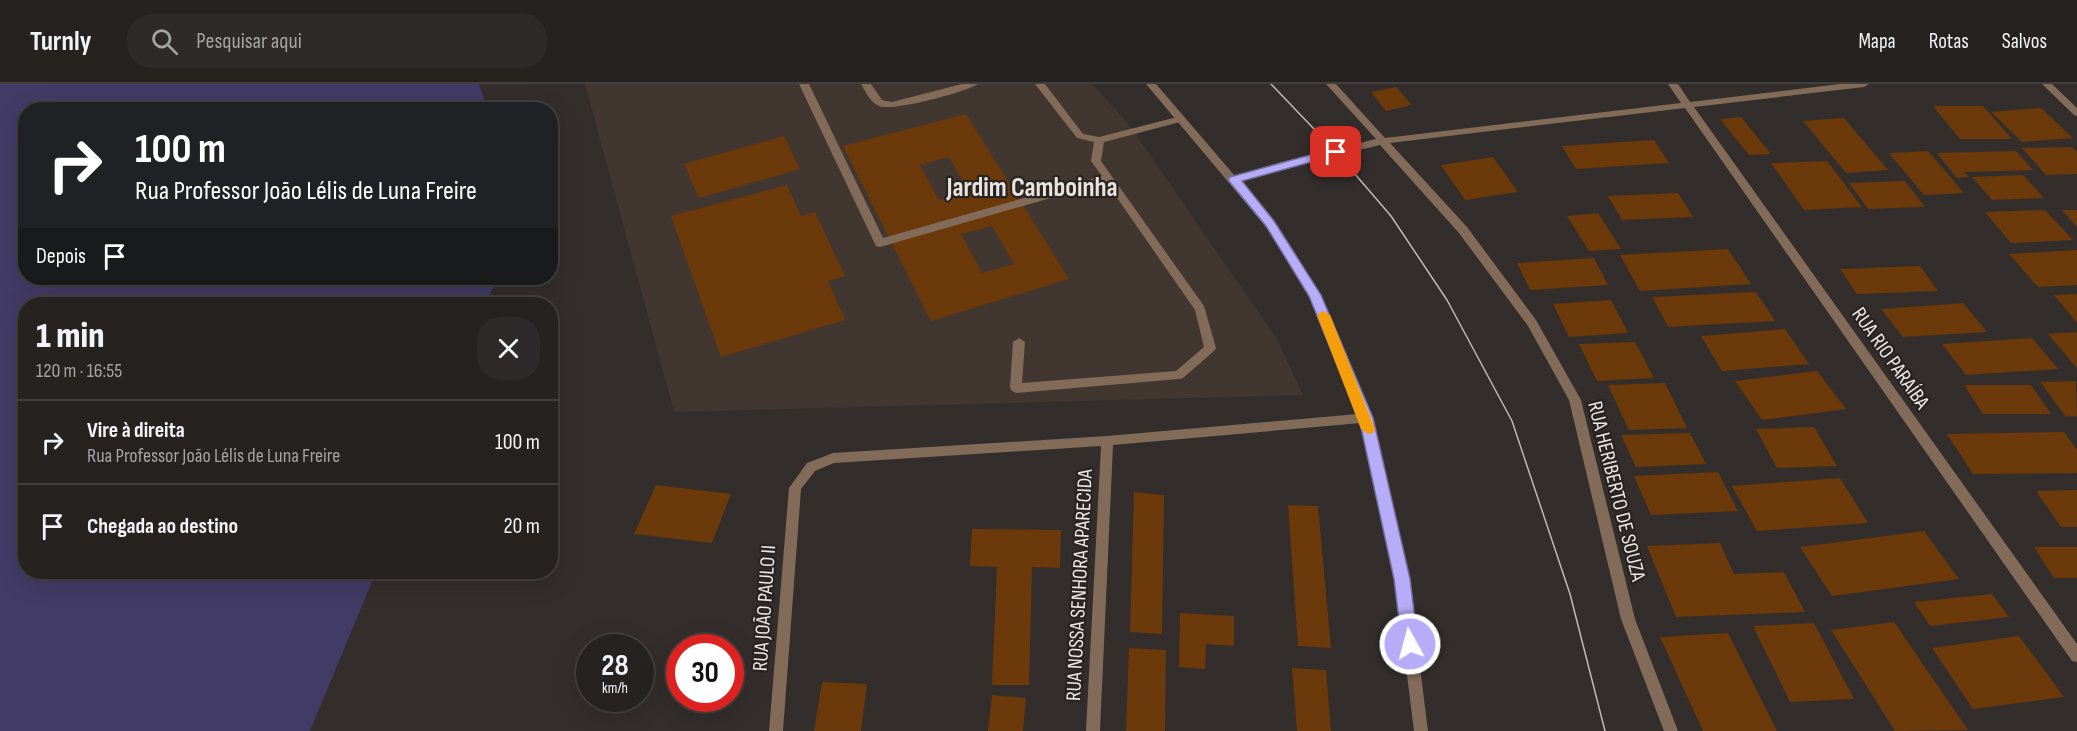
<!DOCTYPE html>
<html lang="pt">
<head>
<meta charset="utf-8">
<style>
  :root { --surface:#262220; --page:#2e2a29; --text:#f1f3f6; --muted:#a4a4a5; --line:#423f3e }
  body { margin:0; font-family:"Sofia Sans Condensed",sans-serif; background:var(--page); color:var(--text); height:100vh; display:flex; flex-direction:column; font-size:22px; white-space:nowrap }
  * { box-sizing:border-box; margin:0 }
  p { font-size:20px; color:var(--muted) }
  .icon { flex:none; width:33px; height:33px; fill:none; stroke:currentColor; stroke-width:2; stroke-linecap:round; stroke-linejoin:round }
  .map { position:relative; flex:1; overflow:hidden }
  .drawer { position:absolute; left:18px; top:213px; width:540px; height:282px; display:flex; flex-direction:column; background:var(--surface); border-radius:24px; box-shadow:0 6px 24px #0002,0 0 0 2px var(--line) }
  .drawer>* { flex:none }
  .hud { position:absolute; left:18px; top:18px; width:540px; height:183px; border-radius:24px; box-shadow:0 6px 24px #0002,0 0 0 2px var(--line); background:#202124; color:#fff; overflow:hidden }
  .speed { position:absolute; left:576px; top:550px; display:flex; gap:12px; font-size:30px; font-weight:700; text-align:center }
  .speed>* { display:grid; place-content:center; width:78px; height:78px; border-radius:50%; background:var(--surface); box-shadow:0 6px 24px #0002,0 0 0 2px var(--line); line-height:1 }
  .speed small { font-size:15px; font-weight:400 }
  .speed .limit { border:9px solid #d22; background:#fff; color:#111 }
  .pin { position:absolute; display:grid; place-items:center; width:51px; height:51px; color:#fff; margin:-26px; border-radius:12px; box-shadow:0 3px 9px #0006 }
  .me { position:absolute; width:66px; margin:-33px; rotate:353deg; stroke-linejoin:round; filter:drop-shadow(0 0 4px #0008) }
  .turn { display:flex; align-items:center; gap:21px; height:126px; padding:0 18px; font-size:27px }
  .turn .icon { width:78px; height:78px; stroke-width:2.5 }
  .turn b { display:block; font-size:42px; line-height:51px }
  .then { display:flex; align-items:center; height:57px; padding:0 18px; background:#0003; gap:12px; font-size:22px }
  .round { display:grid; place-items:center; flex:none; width:63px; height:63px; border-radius:24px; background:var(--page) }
  .overview { display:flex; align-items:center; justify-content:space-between; height:102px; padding:0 18px }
  h1 { font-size:36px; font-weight:800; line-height:45px }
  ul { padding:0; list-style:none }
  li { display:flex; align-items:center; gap:18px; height:84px; padding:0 18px; border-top:2px solid var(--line) }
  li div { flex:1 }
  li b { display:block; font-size:22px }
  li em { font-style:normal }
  header { display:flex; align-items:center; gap:36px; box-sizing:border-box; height:84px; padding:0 30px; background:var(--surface); border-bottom:2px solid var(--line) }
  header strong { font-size:28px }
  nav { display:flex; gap:33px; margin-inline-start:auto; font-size:21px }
  .search { width:420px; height:54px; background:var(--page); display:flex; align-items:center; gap:15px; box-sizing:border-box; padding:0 21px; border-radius:24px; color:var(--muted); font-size:22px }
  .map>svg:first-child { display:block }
  .built { fill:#413730 }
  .green { fill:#423b66 }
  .building { fill:#6c390a; fill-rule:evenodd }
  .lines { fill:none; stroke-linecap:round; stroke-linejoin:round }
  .service { fill:#836b5a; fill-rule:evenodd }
  .minor { fill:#836b5a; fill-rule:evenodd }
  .tram { stroke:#bdb9b7; stroke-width:1.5 }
  .route { fill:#b6acf8; stroke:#7670a1; stroke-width:1.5 }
  .slow { fill:#f59e0b }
  .labels { text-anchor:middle; stroke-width:4.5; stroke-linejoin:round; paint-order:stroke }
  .street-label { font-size:21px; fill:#ece8e6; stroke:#292421 }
  .district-label { font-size:27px; font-weight:bold; fill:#e9e3df; stroke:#292421 }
</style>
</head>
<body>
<header>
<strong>Turnly</strong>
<div class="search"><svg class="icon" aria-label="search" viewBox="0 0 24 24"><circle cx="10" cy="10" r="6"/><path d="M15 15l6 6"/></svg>Pesquisar aqui</div>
<nav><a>Mapa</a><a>Rotas</a><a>Salvos</a></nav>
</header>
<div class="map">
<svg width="2077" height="647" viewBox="0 0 2077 647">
  <rect width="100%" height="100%" fill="#332e2b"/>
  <path class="built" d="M585,0h507l35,38 150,217 26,56 -629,17z"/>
  <path class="green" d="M0,0h479l9,25 -462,1v168h471l-11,26h-460v268h350l-66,159h-310z"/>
  <path class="building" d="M1396,3l16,18 -26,6 -15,-19z
    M1933,22h50l29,33h-52z
    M2041,24l32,30 -51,4 -31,-30z
    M966,30l103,165 -138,42 -88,-175zM949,73l20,35 -30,8 -19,-35zM992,142l22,38 -32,9 -21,-39z
    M1741,33l30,37 -22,1 -29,-36z
    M1844,34l44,52 -42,3 -43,-52z
    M784,52l16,33 -101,29 -15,-34z
    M1654,56l15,23 -93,6 -14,-23z
    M2072,63l5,5v22l-31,1 -24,-27z
    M1928,67l36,42 -40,2 -35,-42z
    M2016,67l17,19 -69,2 5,5 -12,1 -20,-25z
    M1493,73l25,35 -53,8 -24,-35z
    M1827,77l35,46 -58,3 -33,-47z
    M2023,91l21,23 -52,2 -20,-23z
    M1905,97l20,26 -57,2 -19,-26z
    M787,101l14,31 14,-4 30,64 -17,5 17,39 -124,37 -50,-141z
    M1678,109l15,24 -71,3 -14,-24z
    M2045,126l28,30 -62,3 -26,-31z
    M2062,126h15v17z
    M1598,129l23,36 -32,2 -22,-35z
    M1728,165l23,35 -111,7 -20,-36z
    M2077,166v35l-39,2 -29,-33z
    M1594,174l14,27 -78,5 -13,-27z
    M1920,182l18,25 -81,3 -17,-25z
    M1756,208l19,29 -107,6 -16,-30z
    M2077,210v29l-23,-28z
    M1611,216l17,33 -59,4 -16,-33z
    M1963,219l24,29 -84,5 -22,-28z
    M1785,245l24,35 -87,7 -21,-35z
    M2077,248v36l-29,-34z
    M2032,254l26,31 -92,6 -24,-31z
    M1635,258l19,36 -57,3 -18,-37z
    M1817,287l29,38 -84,11 -27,-39z
    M2076,297l1,35 -11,1 -26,-35z
    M1665,299l22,45 -58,2 -21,-45z
    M1964,301h67l20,29h-68z
    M1814,343l23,39 -60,2 -21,-39z
    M2064,348l13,18v23l-104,1 -26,-40z
    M1690,349l16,31 -70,3 -15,-32z
    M1718,388l20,39 -87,4 -17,-39z
    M1840,394l28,45 -111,8 -25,-45z
    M656,401l75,9 -19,49 -78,-9z
    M2077,406v37h-16l-25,-36z
    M1134,408l30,3 -2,139 -32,-2z
    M1288,421l30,1 13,142 -33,-2z
    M972,445l89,1 -1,38 -28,-1 -3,118h-37l5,-118 -27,-1z
    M1924,447l35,48 -127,17 -32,-49z
    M1720,459l14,31 50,-2 21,40 -129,5 -29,-71z
    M2034,463h43v31h-23z
    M1992,510l17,23 -79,9 -16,-24z
    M1180,529l54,3v30l-28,-2 -1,25 -26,-2z
    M1894,538l74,108 -73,1 -64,-101z
    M1814,539l40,76 -64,3 -37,-76z
    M1728,549l49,98h-74l-43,-94z
    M2019,552l45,61 -91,12 -41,-61z
    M1129,564l37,2 -1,81h-39z
    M1292,584l34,2 5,61h-34z
    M822,598l45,2 -6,47h-47z
    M992,611l34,3 -3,33h-35z"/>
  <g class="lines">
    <path class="service" d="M799,0h10l74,154 219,-62 -11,-15 3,-19 -17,-4 -42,-54h10l38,50 16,3 82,-21 3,1v4l-80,21 -3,19 103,145 12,42 -2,3 -31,27 -4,1 -163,14 -4,-2 -2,-3 3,-46 6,-4 6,4 -3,41 154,-12 28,-24 -9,-37 -89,-128 -226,65 -4,-1z
      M861,0h10l11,16 10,2 70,-18h16c-12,8 -87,28 -99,22 -9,-4 -13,-14 -18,-22z"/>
    <path class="minor" d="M1146,0h10l79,92 43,-13 98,-24 -50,-55h10l49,54 296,-35 -13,-19h10l12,18 150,-18h29l-5,3 -170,20 383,537v18l-5,-1 -387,-553 -295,35 77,84 69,93 45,80 54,219 43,112h-14l-43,-112 -52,-219 -41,-74 -69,-93 -79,-88 -100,24 -40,13 34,39 47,74 51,123 37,161 19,152h-14l-19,-152 -34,-156 -248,22 -13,286h-14l15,-285 -267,17 -19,8 -14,18 -18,242h-14l20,-243 18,-25 26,-10 274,-17 251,-22 -48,-118 -44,-69z
      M2042,0h10l25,24v8l-3,-1z"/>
    <path class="tram" d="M1271,0l65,68 55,64 56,84 65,121 58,173 35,137"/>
  </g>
  <path class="route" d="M1336,64l6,4 -2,2 -98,27 32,40 47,74 52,123 37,161 8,65 -2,6 -6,2 -6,-2 -2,-6 -8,-65 -35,-161 -50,-122 -43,-70 -38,-46 2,-3z"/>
  <path class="slow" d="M1323,227l7,4 45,114 -2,4 -5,1 -7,-5 -44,-114z"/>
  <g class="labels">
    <g class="street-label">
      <text transform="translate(1891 274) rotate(55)" y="7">RUA RIO PARAÍBA</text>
      <text transform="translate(1617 407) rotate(76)" y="7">RUA HERIBERTO DE SOUZA</text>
      <text transform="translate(1079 501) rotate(-87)" y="7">RUA NOSSA SENHORA APARECIDA</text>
      <text transform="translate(764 524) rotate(-86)" y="7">RUA JOÃO PAULO II</text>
    </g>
    <g class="district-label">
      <text x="1032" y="112">Jardim Camboinha</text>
    </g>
  </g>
</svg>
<div class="speed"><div>28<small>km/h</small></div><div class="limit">30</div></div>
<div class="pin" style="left:1336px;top:68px;background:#d93025"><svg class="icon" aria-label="arrive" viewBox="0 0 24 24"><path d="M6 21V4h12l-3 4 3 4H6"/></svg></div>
<svg class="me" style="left:1410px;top:560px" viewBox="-20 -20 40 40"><circle r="17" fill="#b6acf8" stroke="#fff" stroke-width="3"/><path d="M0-11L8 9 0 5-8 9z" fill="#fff"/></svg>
<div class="hud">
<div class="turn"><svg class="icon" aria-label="right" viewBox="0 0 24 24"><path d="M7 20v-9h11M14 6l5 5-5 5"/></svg><div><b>100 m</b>Rua Professor João Lélis de Luna Freire</div></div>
<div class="then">Depois<svg class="icon" aria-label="arrive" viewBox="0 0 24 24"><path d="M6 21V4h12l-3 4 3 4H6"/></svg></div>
</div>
<section class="drawer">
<div class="overview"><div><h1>1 min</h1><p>120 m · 16:55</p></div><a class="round"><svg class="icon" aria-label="close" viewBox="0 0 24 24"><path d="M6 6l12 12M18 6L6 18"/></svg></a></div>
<ul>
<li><svg class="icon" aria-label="right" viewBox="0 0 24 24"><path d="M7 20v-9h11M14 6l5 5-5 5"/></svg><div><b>Vire à direita</b><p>Rua Professor João Lélis de Luna Freire</p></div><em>100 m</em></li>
<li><svg class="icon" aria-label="arrive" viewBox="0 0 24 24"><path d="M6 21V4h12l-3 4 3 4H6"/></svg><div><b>Chegada ao destino</b></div><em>20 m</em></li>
</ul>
</section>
</div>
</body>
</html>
